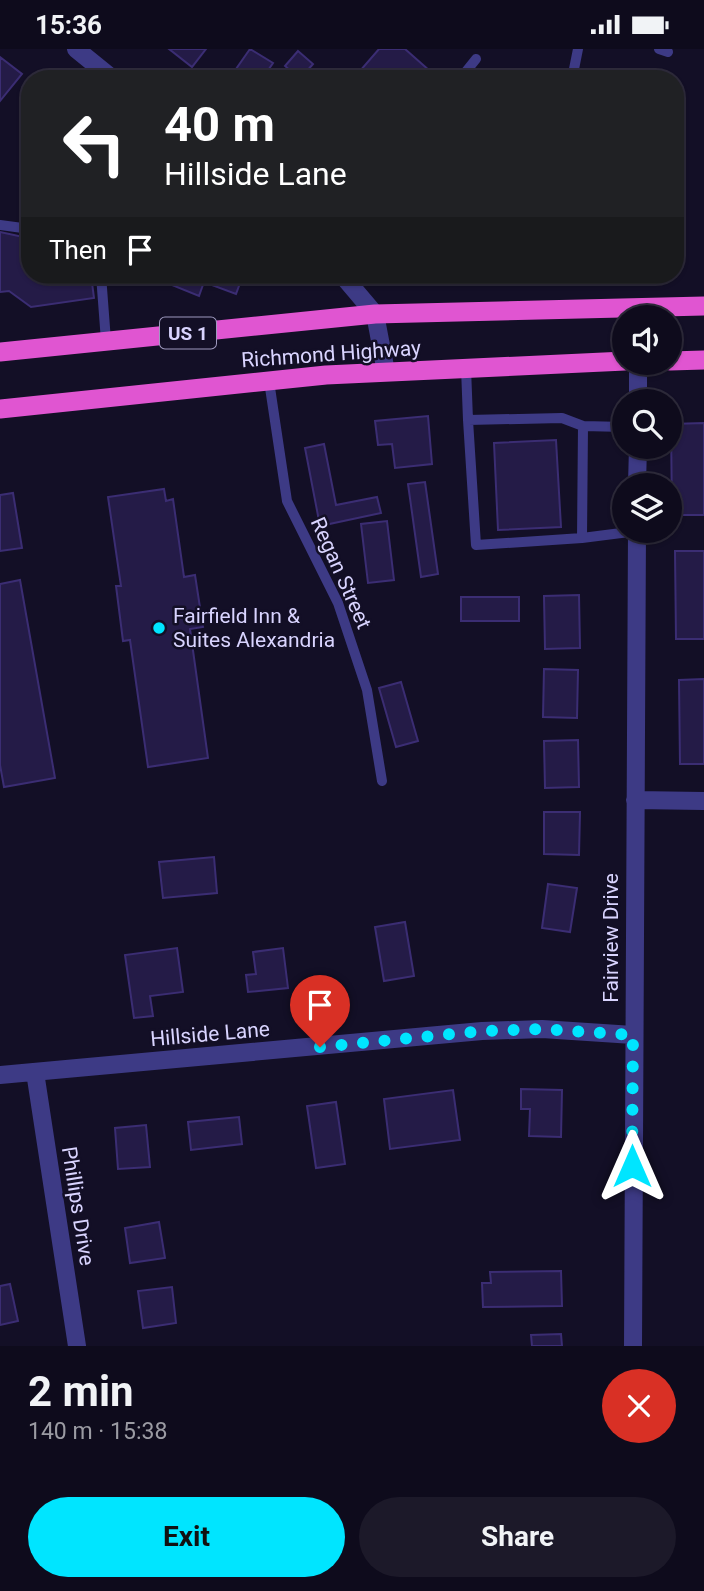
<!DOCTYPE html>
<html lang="en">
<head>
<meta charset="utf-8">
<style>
  :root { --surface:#0e0b1c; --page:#1c1929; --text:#f1f3f6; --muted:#9b9ba3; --line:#2e2b3b; --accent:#00e5ff }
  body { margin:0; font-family:Roboto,sans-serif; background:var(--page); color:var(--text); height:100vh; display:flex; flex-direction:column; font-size:26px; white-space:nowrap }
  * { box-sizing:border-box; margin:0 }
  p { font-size:23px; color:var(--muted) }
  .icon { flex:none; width:38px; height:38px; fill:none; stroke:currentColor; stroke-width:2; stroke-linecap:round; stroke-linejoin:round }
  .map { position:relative; height:1297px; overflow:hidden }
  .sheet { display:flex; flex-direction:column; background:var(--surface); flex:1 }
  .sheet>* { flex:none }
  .top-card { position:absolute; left:21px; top:21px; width:663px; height:214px; border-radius:28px; box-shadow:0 2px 5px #0004,0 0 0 2px var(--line); background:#202124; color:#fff; overflow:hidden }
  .tools { position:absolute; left:612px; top:256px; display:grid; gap:14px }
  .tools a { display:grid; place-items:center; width:70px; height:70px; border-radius:50%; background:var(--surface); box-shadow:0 2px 5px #0004,0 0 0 2px var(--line); font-size:35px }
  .pin { position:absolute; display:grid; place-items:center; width:60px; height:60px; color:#fff; margin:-72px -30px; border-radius:50% 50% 50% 0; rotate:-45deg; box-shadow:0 0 7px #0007 }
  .pin .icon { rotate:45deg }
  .me { position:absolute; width:77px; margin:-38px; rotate:0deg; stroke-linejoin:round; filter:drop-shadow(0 0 5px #0008) }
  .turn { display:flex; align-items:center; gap:24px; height:147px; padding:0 28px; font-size:32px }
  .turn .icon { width:91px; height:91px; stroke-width:2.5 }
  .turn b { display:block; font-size:49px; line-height:60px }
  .then { display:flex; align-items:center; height:66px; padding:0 28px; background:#0003; gap:14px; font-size:26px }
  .round { display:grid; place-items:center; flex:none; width:74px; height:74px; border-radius:37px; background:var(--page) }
  .summary { display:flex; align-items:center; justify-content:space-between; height:119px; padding:0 28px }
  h1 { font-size:42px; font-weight:700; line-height:52px }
  .button { display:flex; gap:14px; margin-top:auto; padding:14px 28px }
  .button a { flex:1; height:80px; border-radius:42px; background:var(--accent); color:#111; font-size:28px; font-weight:700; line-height:80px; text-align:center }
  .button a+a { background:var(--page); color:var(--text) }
  .status { display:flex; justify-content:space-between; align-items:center; height:49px; padding:0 35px; background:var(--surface); direction:ltr }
  .status svg { height:19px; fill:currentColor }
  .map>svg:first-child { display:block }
  .building { fill:#241b47; stroke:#3b2d73; stroke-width:2 }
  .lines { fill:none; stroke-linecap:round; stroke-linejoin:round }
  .service { stroke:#3d3a85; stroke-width:10 }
  .minor { stroke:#3d3a85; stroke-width:18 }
  .trunk { stroke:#e055d1; stroke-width:19 }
  .route { stroke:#00e5ff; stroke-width:12; stroke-dasharray:0 21.6 }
  .poi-dot { fill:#00e5ff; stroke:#130f26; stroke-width:2.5 }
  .labels { text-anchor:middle; stroke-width:5; stroke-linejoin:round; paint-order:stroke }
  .shield { fill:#130f26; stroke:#9e99be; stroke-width:2 }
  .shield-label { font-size:19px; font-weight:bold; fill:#d9d4ff }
  .street-label { font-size:21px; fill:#d9d4ff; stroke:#130f26 }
  .poi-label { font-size:21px; fill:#d9d4ff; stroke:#130f26; text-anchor:start }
</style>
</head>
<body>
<div class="status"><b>15:36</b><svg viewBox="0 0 49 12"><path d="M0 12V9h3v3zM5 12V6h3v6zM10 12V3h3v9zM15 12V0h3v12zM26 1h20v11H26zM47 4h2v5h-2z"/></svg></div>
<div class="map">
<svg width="704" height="1297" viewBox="0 0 704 1297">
  <rect width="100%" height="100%" fill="#130f26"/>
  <path class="building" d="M169,0h37l-14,18z
    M250,0l23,14 -11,16h-33z
    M379,0h26l34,30h-86z
    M298,2l15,13 -13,15 -15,-13z
    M0,8l22,17 -22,27z
    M0,183l28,6 2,37h61l3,23 -63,9 -22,-16 -9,1z
    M164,226h79l-7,19 -32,-12 -5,14 -37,-15z
    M428,367l4,48 -37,4 -3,-24 -14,1 -3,-24z
    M704,374v92h-32l-1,-91z
    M556,391l5,87 -63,3 -4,-87z
    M324,395l12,61 41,-8 4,16 -61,13 -15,-78z
    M425,433l13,92 -17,3 -13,-93z
    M164,440l2,12 7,-2 11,78 11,-2 8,52 -13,2 18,129 -60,9 -18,-127 -7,1 -7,-55h5l-13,-89z
    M13,444l9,55 -22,3v-56z
    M387,472l7,59 -26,3 -7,-59z
    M675,502h29v88h-28z
    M20,531l35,198 -51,9 -4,-22v-181z
    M579,546l1,53 -35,1 -1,-53z
    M461,548h58v24h-58z
    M544,620l34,1 -1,48 -34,-1z
    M704,630v85h-24l-1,-84z
    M401,633l17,59 -22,6 -17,-59z
    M578,691l1,47 -34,1 -1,-47z
    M544,763h36l-1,43 -35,-1z
    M214,808l3,36 -54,5 -4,-36z
    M548,835l29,4 -7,44 -28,-4z
    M405,873l9,54 -30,5 -9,-54z
    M177,899l6,44 -33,4 3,20 -19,2 -9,-63z
    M283,899l5,40 -40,4 -2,-17 10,-1 -3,-22z
    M521,1040l41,1 -1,47 -32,-1 1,-27h-9z
    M453,1041l7,50 -70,9 -6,-50z
    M336,1053l9,62 -29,4 -9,-62z
    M239,1068l3,27 -51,6 -3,-28z
    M146,1076l4,42 -32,2 -3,-41z
    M159,1173l6,36 -35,5 -5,-35z
    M561,1222l1,35 -79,1 -1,-24h9l-1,-11z
    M10,1235l8,37 -18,4v-39z
    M172,1238l4,36 -33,5 -5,-37z
    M561,1285l1,12h-30l-1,-11z"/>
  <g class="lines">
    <path class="service" d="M659,0l9,3
      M460,30l16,-20
      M572,30l6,-30
      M0,176l30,4
      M101,226l5,66
      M466,319l2,52
      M269,332l18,120 51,102 29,87 15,91
      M625,378l-42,-1 -1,112 55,-7
      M582,489l-106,7 -8,-125 94,-2 21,8"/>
    <path class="minor" d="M76,0l37,30
      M342,226l33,39 11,58
      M638,352v-39
      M637,436l1,-39
      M635,751l69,1
      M35,1023l42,274
      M0,1026l482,-44 60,-2 91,6
      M633,1297l4,-816"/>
    <path class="trunk" d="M0,303l375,-38 329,-8
      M670,312l34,-1
      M0,360l326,-34 299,-14"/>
  </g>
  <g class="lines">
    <path class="route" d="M320,998l162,-16 60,-2 91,6 -1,131"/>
  </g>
  <circle class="poi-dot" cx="159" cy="579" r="7"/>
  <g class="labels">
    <rect class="shield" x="160" y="268.5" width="56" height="31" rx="5"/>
    <g class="shield-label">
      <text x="188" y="291">US 1</text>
    </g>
    <g class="street-label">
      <text transform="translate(331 305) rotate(-4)" y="7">Richmond Highway</text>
      <text transform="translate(341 524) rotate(66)" y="7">Regan Street</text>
      <text transform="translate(611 889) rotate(-90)" y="7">Fairview Drive</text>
      <text transform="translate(210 985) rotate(-5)" y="7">Hillside Lane</text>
      <text transform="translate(78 1157) rotate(81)" y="7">Phillips Drive</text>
    </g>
    <g class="poi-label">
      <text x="173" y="574">Fairfield Inn &amp;<tspan x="173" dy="24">Suites Alexandria</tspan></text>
    </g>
  </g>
</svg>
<div class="tools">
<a><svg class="icon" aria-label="sound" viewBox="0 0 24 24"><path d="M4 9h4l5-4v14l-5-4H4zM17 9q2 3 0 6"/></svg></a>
<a><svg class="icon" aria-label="search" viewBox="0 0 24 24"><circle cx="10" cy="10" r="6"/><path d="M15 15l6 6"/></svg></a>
<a><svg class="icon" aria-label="layers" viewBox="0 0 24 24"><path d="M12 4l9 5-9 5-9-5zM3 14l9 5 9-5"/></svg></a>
</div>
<div class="pin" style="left:320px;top:998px;background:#d93025"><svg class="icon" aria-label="arrive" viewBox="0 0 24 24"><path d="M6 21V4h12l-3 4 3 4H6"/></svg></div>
<svg class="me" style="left:632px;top:1117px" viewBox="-20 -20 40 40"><path d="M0-17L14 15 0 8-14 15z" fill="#00e5ff" stroke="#fff" stroke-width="4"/></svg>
<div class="top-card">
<div class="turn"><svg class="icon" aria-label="left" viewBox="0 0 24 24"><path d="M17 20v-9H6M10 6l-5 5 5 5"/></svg><div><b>40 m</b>Hillside Lane</div></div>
<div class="then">Then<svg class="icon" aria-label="arrive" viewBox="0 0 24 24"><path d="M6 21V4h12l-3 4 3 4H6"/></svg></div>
</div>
</div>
<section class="sheet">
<div class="summary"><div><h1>2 min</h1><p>140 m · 15:38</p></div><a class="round" style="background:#d93025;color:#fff"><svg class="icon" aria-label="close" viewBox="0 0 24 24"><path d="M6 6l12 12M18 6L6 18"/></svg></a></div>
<div class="button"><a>Exit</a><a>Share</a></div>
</section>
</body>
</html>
